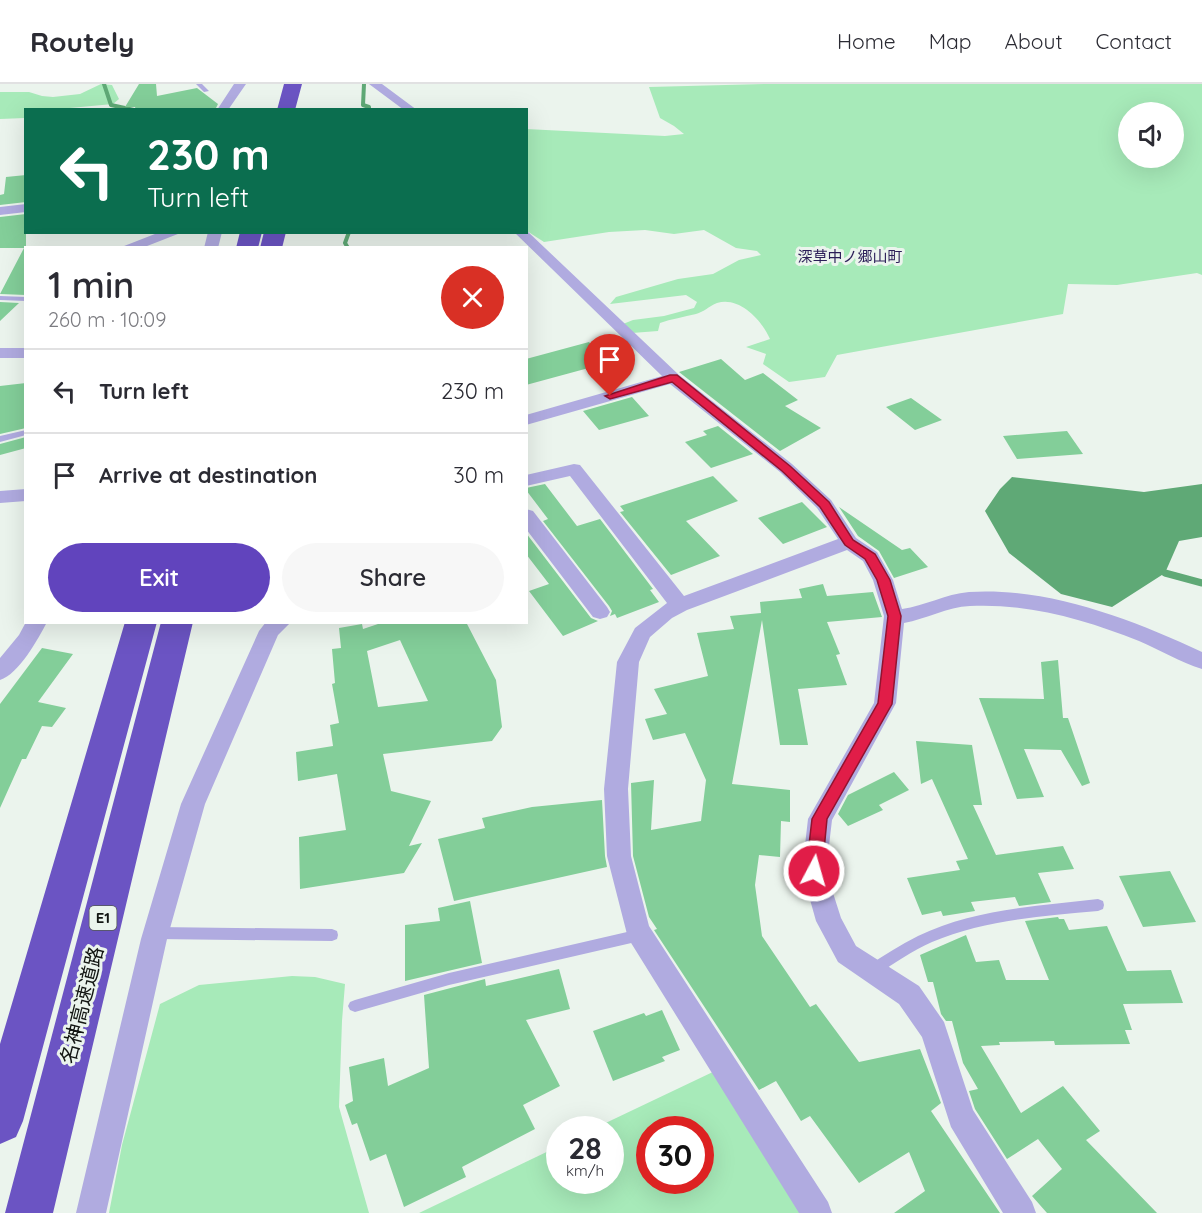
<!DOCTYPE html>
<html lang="en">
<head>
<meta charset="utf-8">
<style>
  :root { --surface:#fff; --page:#f7f7f7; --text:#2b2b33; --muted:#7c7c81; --line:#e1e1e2; --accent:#6144bd }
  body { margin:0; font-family:Quicksand,"Noto Sans JP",sans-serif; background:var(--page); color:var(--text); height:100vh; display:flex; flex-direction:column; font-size:22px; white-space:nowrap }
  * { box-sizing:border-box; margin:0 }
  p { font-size:20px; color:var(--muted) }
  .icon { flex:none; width:33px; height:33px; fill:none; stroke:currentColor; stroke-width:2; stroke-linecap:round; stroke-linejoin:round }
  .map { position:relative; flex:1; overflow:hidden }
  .details { position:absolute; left:24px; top:162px; width:504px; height:378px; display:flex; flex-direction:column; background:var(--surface); border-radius:0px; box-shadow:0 6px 24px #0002 }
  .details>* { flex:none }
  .guide { position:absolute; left:24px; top:24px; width:504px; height:126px; border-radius:0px; box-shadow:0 6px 24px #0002; background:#0b6e4f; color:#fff; overflow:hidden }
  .controls { position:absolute; left:1118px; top:18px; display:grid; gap:12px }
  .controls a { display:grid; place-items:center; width:66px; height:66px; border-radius:50%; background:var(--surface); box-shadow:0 6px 24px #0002; font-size:30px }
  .speed { position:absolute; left:546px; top:1032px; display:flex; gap:12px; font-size:30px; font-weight:700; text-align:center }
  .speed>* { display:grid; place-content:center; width:78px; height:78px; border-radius:50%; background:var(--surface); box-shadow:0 6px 24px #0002; line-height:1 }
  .speed small { font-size:15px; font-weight:400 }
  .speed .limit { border:9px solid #d22; background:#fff; color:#111 }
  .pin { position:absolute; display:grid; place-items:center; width:51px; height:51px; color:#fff; margin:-62px -26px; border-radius:50% 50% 50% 0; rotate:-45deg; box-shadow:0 0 6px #0007 }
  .pin .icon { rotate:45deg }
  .me { position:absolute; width:66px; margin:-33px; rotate:6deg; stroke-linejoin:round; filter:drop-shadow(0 0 4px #0008) }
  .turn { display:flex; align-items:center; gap:21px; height:126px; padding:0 24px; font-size:27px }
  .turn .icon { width:78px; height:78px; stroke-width:2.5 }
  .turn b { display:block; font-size:42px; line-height:51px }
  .round { display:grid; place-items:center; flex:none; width:63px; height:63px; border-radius:32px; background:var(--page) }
  .headline { display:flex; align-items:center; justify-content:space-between; height:102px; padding:0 24px }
  h1 { font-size:36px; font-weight:600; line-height:45px }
  .primary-button { display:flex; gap:12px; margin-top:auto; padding:12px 24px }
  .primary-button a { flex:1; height:69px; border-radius:36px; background:var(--accent); color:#fff; font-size:24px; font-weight:600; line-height:69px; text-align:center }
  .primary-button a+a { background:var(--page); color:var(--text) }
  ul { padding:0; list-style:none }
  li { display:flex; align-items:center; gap:18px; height:84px; padding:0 24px; border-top:2px solid var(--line) }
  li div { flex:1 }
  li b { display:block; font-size:22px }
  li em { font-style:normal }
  header { display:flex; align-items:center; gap:36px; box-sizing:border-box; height:84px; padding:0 30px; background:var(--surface); border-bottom:2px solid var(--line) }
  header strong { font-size:28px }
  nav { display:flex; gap:33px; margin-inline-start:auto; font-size:21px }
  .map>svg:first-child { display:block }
  .green { fill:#a7eab9; fill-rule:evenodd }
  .water { fill:#5fa976 }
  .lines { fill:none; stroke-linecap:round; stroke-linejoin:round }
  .stream-far1 { stroke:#5fa976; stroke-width:4 }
  .stream { stroke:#5fa976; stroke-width:7 }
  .building { fill:#83ce99; fill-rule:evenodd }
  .service { fill:#b0abe0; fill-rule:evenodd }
  .minor { fill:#b0abe0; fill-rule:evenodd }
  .motorway { fill:#6b54c3; fill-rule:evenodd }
  .route { fill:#e11d48; stroke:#92132f; stroke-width:1.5 }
  .labels { text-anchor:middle; stroke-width:6; stroke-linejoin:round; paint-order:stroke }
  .far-neighbourhood-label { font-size:15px; fill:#2b1e58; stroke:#ebf4ed }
  .shield { fill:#ebf4ed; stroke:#535854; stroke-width:1.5 }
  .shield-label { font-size:15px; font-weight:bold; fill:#121512 }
  .near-street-label { font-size:20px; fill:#121512; stroke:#ebf4ed }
</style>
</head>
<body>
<header>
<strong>Routely</strong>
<nav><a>Home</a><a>Map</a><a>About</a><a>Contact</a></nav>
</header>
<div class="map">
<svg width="1202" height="1129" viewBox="0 0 1202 1129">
  <rect width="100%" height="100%" fill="#ebf4ed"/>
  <path class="green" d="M101,0l11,1 7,14 -6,5 -54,5 -33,1 -1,8 -25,1v-27h29l13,4 11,1 27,-3z
    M764,0h438v191l-5,-2 -80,12 -49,-1 -5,30 -226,41 -12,22 -36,5 -26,-18 3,-10 -20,-7 24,-8c-8,-19 -31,-43 -53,-36 -8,3 -13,9 -21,11 -12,3 -25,5 -36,9l-2,8 -26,2 -9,-9 10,-4 31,-4 30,-8 3,-6 -11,-7 -76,9 6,-7 62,-18 35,-5 26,-14 22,-5 -4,-4 -21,-3 -32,-18 -30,4 -29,-4 -36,2 -65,10 -17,-11 -1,-102 139,7 19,-2 -10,-8 -14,-8 -11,-31zM1128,28h45v46h-45z
    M292,892l23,1 30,7 -3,37 -3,86 30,106h-260l13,-68 38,-141 39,-19z
    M717,986l87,143h-385l140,-67 1,34h50v-50l-17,-1zM650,1046h50v50h-50z"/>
  <path class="water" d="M1012,393l132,15 58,-8v53l-23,4 -14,32 -53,34 -51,-13 -52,-41 -24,-42 15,-22z"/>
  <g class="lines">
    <path class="stream-far1" d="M104,0l7,21 23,5
      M364,0l-1,21 6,2v3
      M348,164l-3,-5 4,-11"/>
    <path class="stream" d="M1165,489l37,10"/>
  </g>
  <path class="building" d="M139,0h17l1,12 40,-8 21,16 -3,6h-79l-1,-3h-10z
    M26,91v27l-26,3v-10l4,-1 2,-17z
    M26,130v81l-26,-1 24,-46h-24v-31z
    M0,218l19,1 -19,18z
    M589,258l18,21 -81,22v-26z
    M721,275l24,21 18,-7 35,27 -13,6 36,22 -41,23 -101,-79z
    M26,299v45l-26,6v-48z
    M632,313l17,19 -50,14 -16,-19z
    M911,314l31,22 -27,10 -29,-23z
    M718,342l35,28 -42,14 -26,-26 22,-7 -4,-4z
    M1067,347l16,23 -66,5 -14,-23z
    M26,353v11l-26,7v-11z
    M713,392l25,25 -52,20 34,35 -49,19 -51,-63 4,-1 -4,-5z
    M545,400l32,42 23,-7 53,70 -3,1 9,12 -42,16 -2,-4 -5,2 2,-5 -3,-5 -66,-85 5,-2 -22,-29v-2z
    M802,418l25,25 -44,17 -25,-26z
    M839,423l63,43 8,-2 18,19 -34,11 -15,-27 -21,-15z
    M526,449l65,85 7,3 -35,15 -34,-45 20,-7 -23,-30z
    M823,500l4,12 46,-4 9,25 -55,5 13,32 -4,1 11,30 -49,4 10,56h-28l-18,-125 -30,164 58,6v32l-9,-1 -1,36 -21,-2 -4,30 7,51 48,71 6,-3 43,58 61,-13 21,54 -10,8 69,102h-106l31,-22 -16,-39 -50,31 -49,-67 -9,5 -25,-40 -17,9 -105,-160 3,-1 -8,-12 -16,-61 -2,-73 23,-3 -3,50 50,-9 5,-41 -21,-47 -32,7 -8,-21 22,-5 -13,-25 54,-13 -11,-43 37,-4 -4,-13 31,-3 -1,-11 42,-4 -3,-9z
    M384,538h82l30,58 6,47 -10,14 -109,13 8,37 40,10 -22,45 13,-3 -18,30 -104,16 -1,-52 47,-7 -9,-56 -39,7 -2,-29 37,-6 -3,-21 9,-2 -7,-39 3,-1 -3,-34 9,-1 -2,-20 23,-4 1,5zM400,556l28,61 -50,6 -11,-56z
    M42,564l31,6 -35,48 28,6 -14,19 -10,-1 -16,33h-4l-22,49v-104z
    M1058,576l5,58h5l22,65 -8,3 -21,-36 -37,-1 20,48 -27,2 -38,-101 65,1 -3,-37z
    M916,657l56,4 10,60h-9l23,50 67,-9 11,23 -36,4 13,29 -32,4 -4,-9 -44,5 4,9 -32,5 -2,-5 -19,4 -15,-37 53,-8 -4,-9 12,-2 -36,-80 -11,5z
    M894,688l15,18 -30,15 4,5 -35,16 -10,-12 10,-19z
    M602,716l3,56 2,11 -153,34 -16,-62 47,-11 -3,-10 50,-11z
    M1170,787l26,51 -53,5 -24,-51z
    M470,817l12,62 -77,18v-56l35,-4 -2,-13z
    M1058,833l1,2h5l5,11 38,-4 20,45 44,-1 12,33 -60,1 9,26h-7l5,14 -75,1 -1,-4 -55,1 1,3 -19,1 40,67 42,-27 37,45 -14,9 71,73h-110l-15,-17 30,-27 -24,-30 -31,20 -32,-50 -6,-18 9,-2 -15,-26 -11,-42h-6l-5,-7 -8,-32h-5l-8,-27 46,-20 10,27 23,-2 7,20h43l-24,-59z
    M559,885l11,40 -44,11 34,66 -37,19 12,24 -73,38 4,10 -62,30 -18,-53 -16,7 -13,-38 -5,2 -7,-20 8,-4 -4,-34 35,-9 4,28 41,-18 -5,-73 61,-16 1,7z
    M662,926l18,40 -18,7 3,4 -52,20 -20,-50 51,-18 2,3z"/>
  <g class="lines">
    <path class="service" d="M196,0h6l7,7 -5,1z
      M0,212l26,1v4l-26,-1z
      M26,346v5l-26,7v-6z
      M1098,815l5,2 1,4 -1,4 -5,2c-56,5 -114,9 -166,31 -20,9 -38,21 -55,33l-5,2 -5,-2 -2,-4 2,-4c17,-12 33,-22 51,-31 56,-27 120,-30 180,-37z
      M156,843l176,2 5,2 1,4 -1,4 -5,2 -176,-2 -5,-2 -1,-4 1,-4z
      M640,845l5,2 1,4 -1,4 -5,2 -191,44 -94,27 -5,-2 -2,-4 2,-4 5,-2 94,-27z"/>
    <path class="minor" d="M234,0h12l-18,26h-11z
      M369,0h13l35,26h-13z
      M26,120v8l-26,3v-8z
      M526,146l153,145 113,89 39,36 25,38 21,14 16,28 9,29c23,-3 43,-15 67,-17 79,-5 162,27 233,60v17c-22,-7 -42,-19 -63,-28 -53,-21 -111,-38 -169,-35 -23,1 -44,13 -66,17l-8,80 -64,117 -6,51 15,47 15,28 63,40 25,36 29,88 59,92 4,11h-33l-52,-86 -29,-90 -23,-33 -61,-42 -22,-41 -14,-50 6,-52 66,-116 10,-87 -11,-36 -10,-19 -16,-11 -160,60 -15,8 -22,19 -11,25 -11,127 3,67 18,70 179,276 4,11h-33l-171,-275 -21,-82 -3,-67 13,-127 18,-34 32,-25 -97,-127 -44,10v-11l48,-11 6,1 104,131 154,-57 -21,-31 -37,-36 -110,-88 -144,41v-10l136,-39 -148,-144h12z
      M160,148h23l-41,16h-23z
      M208,148h14l-4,16h-14z
      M0,264h26v10h-26z
      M26,405v12l-26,2v-12z
      M526,425l7,2 74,96 3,5 -3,5 -7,2 -7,-2 -67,-88z
      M26,538h21c-9,17 -28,52 -47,58v-22l19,-23z
      M266,538h25l-13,13 -73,169 -38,135 -61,274h-30l65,-274 40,-135 78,-173z"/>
    <path class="motorway" d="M284,0h18l-7,26h-18z
      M240,148h22l-4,16h-22z
      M264,148h22l-4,16h-22z
      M125,538h32l-134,499 -7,16 -16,7v-100z
      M161,538h32l-140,591h-48z"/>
  </g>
  <path class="route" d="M670,291h7l113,91 39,36 24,38 22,14 15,26 11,36 -9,88 -65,115 -5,52 -2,5 -6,2 -6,-2 -2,-5 6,-52 66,-116 10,-87 -11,-36 -12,-21 -20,-14 -25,-38 -38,-36 -110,-89 -62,17 -5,-3z"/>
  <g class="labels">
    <g class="far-neighbourhood-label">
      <text x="850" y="178">深草中ノ郷山町</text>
    </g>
    <rect class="shield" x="89.5" y="822" width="27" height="24" rx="4.5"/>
    <g class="shield-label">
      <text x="103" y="839">E1</text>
    </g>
    <g class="near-street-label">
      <text transform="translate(82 921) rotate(-76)" y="7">名神高速道路</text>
    </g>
  </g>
</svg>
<div class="controls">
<a><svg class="icon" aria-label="sound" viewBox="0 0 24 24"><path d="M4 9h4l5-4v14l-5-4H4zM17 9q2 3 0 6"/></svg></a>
</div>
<div class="speed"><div>28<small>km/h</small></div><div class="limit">30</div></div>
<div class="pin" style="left:610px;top:312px;background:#d93025"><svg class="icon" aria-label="arrive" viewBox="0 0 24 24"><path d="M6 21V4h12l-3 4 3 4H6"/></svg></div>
<svg class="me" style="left:814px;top:787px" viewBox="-20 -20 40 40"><circle r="17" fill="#e11d48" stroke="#fff" stroke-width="3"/><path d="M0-11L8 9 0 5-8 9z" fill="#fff"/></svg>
<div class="guide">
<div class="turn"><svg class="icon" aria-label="left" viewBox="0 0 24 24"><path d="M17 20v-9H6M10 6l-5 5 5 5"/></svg><div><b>230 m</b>Turn left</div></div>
</div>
<section class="details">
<div class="headline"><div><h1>1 min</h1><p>260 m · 10:09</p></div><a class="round" style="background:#d93025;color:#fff"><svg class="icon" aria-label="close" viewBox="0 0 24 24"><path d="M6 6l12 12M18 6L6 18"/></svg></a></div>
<ul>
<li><svg class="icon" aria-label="left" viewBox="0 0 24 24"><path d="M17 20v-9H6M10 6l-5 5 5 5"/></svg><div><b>Turn left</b></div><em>230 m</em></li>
<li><svg class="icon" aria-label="arrive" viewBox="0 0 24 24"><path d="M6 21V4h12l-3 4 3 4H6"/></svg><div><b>Arrive at destination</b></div><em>30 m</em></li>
</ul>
<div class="primary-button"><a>Exit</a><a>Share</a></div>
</section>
</div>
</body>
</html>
